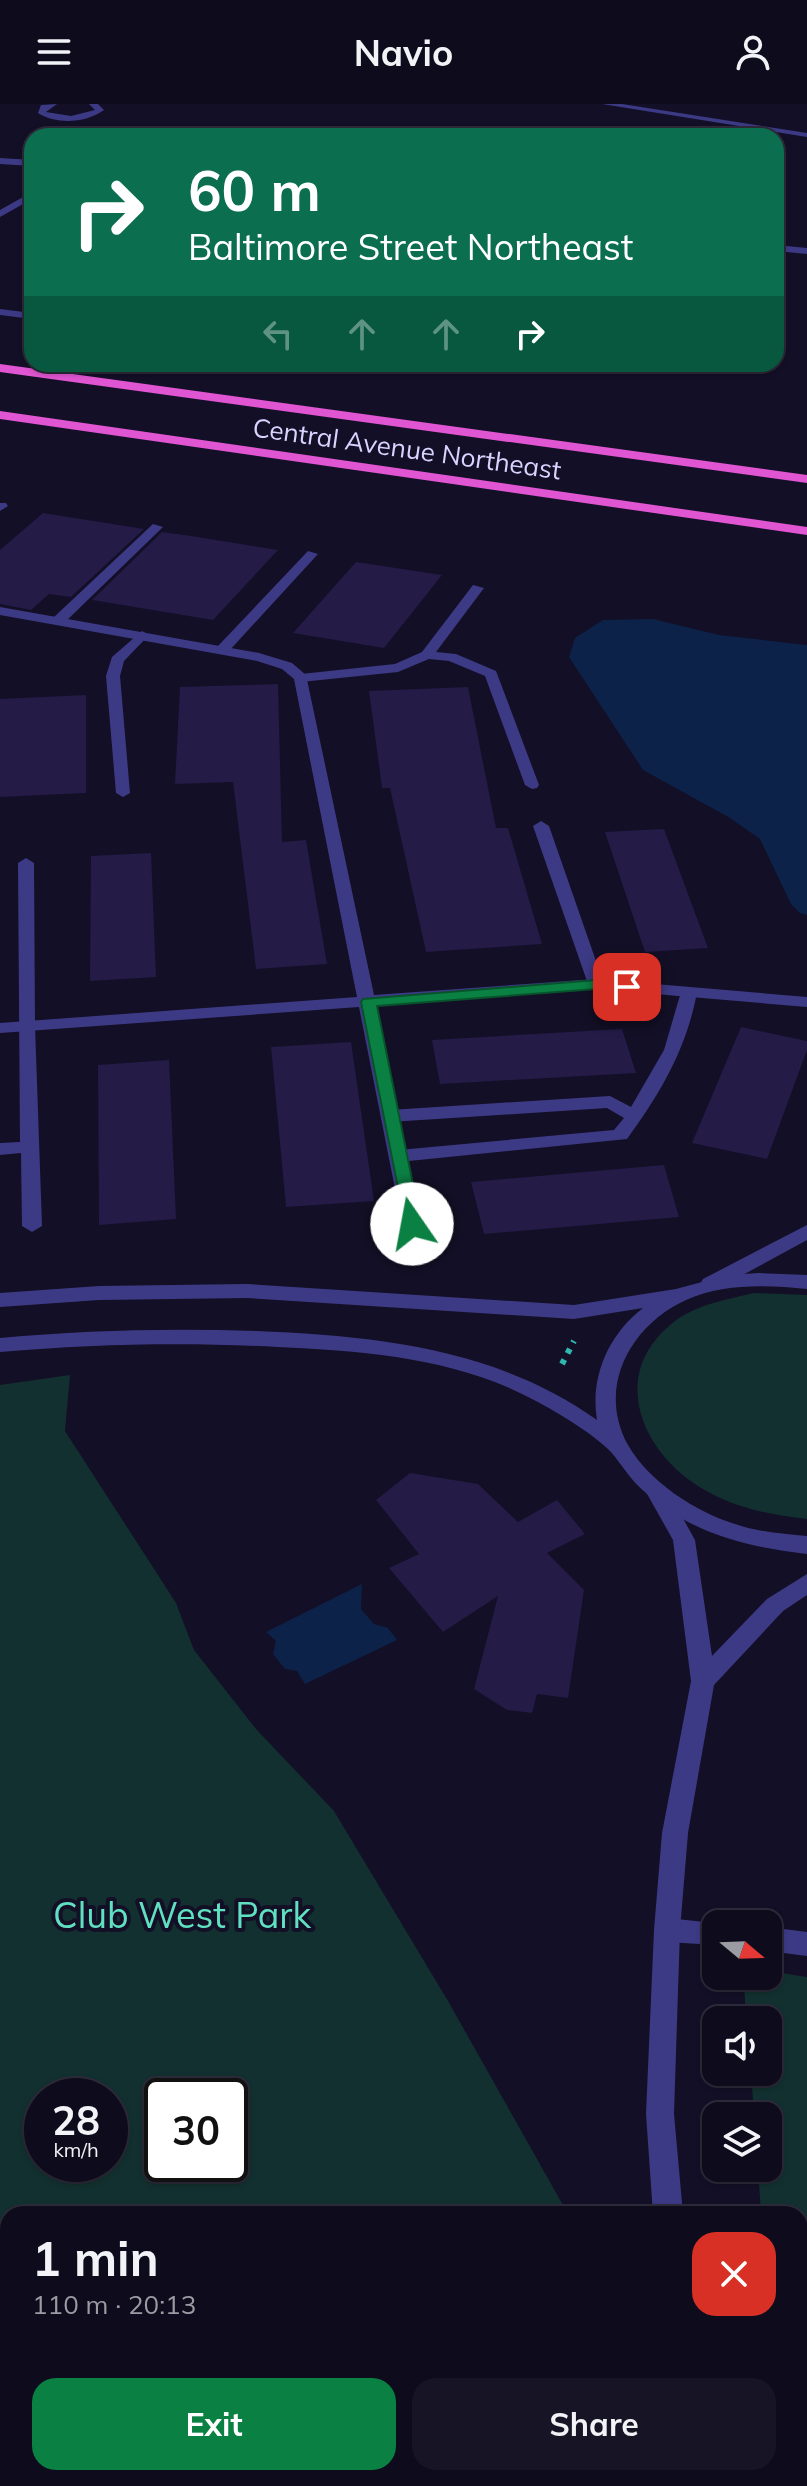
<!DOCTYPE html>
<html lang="en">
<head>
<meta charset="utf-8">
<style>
  :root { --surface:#0e0b1c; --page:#171425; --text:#f1f3f6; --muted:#9b9ba3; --line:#2e2b3b; --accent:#0b8043 }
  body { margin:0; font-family:Mulish,sans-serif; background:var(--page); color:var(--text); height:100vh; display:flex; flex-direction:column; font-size:30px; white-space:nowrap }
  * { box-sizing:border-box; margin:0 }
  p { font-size:26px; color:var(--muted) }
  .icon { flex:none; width:44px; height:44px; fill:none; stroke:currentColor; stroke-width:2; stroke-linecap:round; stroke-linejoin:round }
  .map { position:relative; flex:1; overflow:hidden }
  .drawer { position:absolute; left:0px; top:2102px; width:808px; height:280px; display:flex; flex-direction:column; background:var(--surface); border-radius:24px 24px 0 0; box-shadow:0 2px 6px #0004,0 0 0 2px var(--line) }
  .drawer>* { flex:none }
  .hud { position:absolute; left:24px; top:24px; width:760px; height:244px; border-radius:24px; box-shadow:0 2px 6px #0004,0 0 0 2px var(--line); background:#0b6e4f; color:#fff; overflow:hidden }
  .needle { width:52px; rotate:109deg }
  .tools { position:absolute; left:702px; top:1806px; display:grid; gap:16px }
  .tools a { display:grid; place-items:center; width:80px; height:80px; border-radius:16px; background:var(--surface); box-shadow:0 2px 6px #0004,0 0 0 2px var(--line); font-size:40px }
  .speed { position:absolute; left:24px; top:1974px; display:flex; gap:16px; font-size:40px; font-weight:700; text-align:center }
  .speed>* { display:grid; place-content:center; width:104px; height:104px; border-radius:50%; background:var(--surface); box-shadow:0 2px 6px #0004,0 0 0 2px var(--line); line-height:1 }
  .speed small { font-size:20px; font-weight:400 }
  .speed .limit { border:4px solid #111; border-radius:12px; background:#fff; color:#111 }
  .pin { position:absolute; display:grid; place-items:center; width:68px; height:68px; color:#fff; margin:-34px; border-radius:16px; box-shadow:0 4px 12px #0006 }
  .me { position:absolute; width:88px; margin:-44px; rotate:348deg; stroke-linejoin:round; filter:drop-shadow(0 0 6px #0008) }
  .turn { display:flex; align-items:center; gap:28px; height:168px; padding:0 32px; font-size:36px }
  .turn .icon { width:104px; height:104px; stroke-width:2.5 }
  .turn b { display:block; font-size:56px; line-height:68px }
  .lanes { display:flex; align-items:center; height:76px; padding:0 32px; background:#0003; justify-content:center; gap:40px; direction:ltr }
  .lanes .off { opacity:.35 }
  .round { display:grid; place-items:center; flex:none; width:84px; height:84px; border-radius:24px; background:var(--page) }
  .headline { display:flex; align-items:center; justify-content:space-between; height:136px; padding:0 32px }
  h1 { font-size:48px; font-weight:700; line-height:60px }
  .action { display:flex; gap:16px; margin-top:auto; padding:16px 32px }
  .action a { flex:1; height:92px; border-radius:24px; background:var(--accent); color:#fff; font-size:32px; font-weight:700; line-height:92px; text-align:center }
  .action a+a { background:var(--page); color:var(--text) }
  header { display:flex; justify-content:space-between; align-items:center; height:104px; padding:0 32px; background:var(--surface); font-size:36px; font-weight:700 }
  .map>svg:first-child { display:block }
  .green { fill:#12302f; fill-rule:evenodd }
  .water { fill:#0c2248 }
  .building { fill:#241b47 }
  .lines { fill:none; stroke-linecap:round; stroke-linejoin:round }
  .path-far1 { stroke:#2fb8b0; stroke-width:6; stroke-dasharray:5 7; stroke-linecap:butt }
  .path { stroke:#2fb8b0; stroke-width:7; stroke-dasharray:6 9; stroke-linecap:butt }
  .service { fill:#3d3a85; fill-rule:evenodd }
  .minor { fill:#3d3a85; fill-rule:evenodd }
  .tertiary { fill:#3d3a85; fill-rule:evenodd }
  .trunk { fill:#e055d1; fill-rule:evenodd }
  .route { fill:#0b8043; stroke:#07532c; stroke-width:2 }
  .labels { text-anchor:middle; stroke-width:8; stroke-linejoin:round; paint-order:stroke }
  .far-street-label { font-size:26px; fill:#d9d4ff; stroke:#130f26 }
  .near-park-label { font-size:36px; fill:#5fe0c0; stroke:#130f26 }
</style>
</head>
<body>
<header><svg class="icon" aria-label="menu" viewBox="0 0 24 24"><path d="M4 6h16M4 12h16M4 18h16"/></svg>Navio<svg class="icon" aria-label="person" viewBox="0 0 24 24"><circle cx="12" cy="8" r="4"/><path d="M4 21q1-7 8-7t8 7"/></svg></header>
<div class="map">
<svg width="807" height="2382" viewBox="0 0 807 2382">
  <rect width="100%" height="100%" fill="#130f26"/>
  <path class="green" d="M754,1189l53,2v224c-33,-4 -64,-9 -95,-25 -64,-31 -107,-113 -43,-168 23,-21 56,-26 85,-33z
    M70,1271l-5,56 111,172 18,47 62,79 78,82 114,190 120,213h-560v132h-8v-961zM110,1992v68h-68v-68zM230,1992v68h-68v-68z
    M768,1867l39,6v439l-7,-22v-180h-39l-3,-46h10v-52h-14l-3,-44h17v-52h-22l-2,-36 4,-8h20z"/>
  <path class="water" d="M653,515l66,16 88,10v270l-7,-2 -9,-9 -31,-65 -30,-21 -87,-48 -74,-113 6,-19 28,-18z
    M362,1480l-1,25 13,15 14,4 9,12 -92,44 -8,-13 -12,-2 -12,-15 3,-13 -10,-9z
    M0,2278h8v96h492l2,8h-502z"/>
  <path class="building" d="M43,409l101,16 -73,68 -22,-3 -18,16 -31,-6v-54z
    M162,428l29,4 87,14 -65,70 -121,-20z
    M356,458l86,13 -58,73 -91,-15z
    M278,580l4,158 24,-2 21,124 -71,5 -23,-187 -58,2 5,-97z
    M468,583l28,141h12l34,116 -116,8 -36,-164h-8l-13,-97z
    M86,591v98l-86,4v-98z
    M664,725l44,119 -63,4 -40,-120z
    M151,749l5,124 -66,4 1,-125z
    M741,923l66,14v9l-40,109 -75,-16z
    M622,925l14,44 -196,11 -8,-44z
    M351,938l23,159 -88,6 -15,-160z
    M169,956l7,159 -77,6 -1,-160z
    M664,1061l15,52 -195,17 -13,-52z
    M410,1369l68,11 40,38 39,-22 28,34 -38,19 37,37 -16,108 -31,-4 -5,19 -25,-3 -33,-21 24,-93 -55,36 -54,-64 30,-14 -43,-54z"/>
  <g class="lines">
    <path class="path-far1" d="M562,1260l12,-23"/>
    <path class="path" d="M0,2170h8"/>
    <path class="service" d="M32,88v7l-32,18v-7z
      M0,205l32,4v6l-32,-4z
      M0,399h6l2,3 -8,5z
      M153,420l10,3 -100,97h-10v-6z
      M308,447l10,3 -90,98h-10v-6z
      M473,481l11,3 -48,64 20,2 40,17 43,114 -2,3 -5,1 -7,-4 -40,-109 -36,-15 -20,-2 -31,13 -97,10 -7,-4 7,-4 94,-10 27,-12z
      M142,527l7,4 -25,26 -4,15 10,117 -7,4 -7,-4 -10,-117 6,-19z
      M541,717l8,5 55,158 -2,4h-12l-2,-4 -55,-158z
      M26,754l8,5 1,163 7,200 -10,6 -10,-6 -1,-73 -21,2v-12l20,-1 -2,-279z
      M689,883l8,5c-10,56 -37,102 -70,147l-228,23 -9,-6 9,-6 215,-20 10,-12 -17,-10 -217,14 -9,-6 9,-6 220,-14 21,11 33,-57 17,-58z
      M667,1814l57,6h-8v21l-49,-3 -9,-4 -4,-8 4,-8z
      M768,1823l39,5v24l-39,-5z"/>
    <path class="minor" d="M57,0l-11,8 25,4 24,-6 -6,-6h9l6,6c-18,13 -47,15 -66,3l3,-8z
      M602,0h20l185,29v4z
      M0,503l259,46 33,10 14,12 68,320 222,-16 211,18v10l-211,-18 -220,16 46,219 -10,6 -10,-6 -43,-217 -359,26v-10l357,-26 -63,-318 -12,-10 -25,-8 -257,-46z
      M807,1121v15l-90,49 -7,2 -10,-7 3,-5z
      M657,1380l8,2 30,54 17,116 55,-57 40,-25v21l-24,16 -69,74 -26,148 -8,97 -6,184 9,100h-30l-7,-100 8,-184 8,-97 29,-152 -18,-141 -27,-48 3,-6z
      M698,2374h32l3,8h-32z"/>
    <path class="tertiary" d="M0,54l32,2v6l-32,-2z
      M776,141l31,3v6l-31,-3z
      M759,1169l48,2v14c-39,-4 -84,-6 -121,11 -55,25 -90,87 -58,145 21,37 68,67 107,79 23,8 48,10 72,12v18c-59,-7 -115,-20 -161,-61 -15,-12 -23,-27 -35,-41 -16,-17 -54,-40 -75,-51 -79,-43 -170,-50 -258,-54 -93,-5 -185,-3 -278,5v-14c85,-8 170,-10 256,-7 120,5 240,17 341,89 -7,-43 11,-85 46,-112l-69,11 -327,-21 -148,2 -99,7v-14l99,-7 148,-2 327,21 102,-16 52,-14z"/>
    <path class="trunk" d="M0,260l807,111v8l-807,-111z
      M0,307l807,116v8l-807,-116z"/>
  </g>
  <path class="route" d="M596,876l31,2 8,5 -8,4 -31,-2 -219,17 44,218 -2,4h-13l-45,-226 2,-3z"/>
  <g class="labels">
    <g class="far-street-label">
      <text transform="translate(407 345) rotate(8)" y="9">Central Avenue Northeast</text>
    </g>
    <g class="near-park-label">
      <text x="182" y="1824">Club West Park</text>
    </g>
  </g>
</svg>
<div class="tools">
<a><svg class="needle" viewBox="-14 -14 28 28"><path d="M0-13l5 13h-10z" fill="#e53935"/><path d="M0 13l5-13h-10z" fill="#9b9ba3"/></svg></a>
<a><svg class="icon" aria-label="sound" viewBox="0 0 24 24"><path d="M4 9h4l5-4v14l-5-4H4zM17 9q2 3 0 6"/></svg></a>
<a><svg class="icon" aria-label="layers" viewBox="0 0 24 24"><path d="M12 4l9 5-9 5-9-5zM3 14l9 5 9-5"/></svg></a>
</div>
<div class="speed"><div>28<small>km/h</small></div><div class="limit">30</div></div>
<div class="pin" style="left:627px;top:883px;background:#d93025"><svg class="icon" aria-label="arrive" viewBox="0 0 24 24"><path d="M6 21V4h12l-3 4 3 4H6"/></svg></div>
<svg class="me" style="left:412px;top:1120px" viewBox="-20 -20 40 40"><circle r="19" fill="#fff"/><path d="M0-13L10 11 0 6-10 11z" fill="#0b8043"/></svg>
<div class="hud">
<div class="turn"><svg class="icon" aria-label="right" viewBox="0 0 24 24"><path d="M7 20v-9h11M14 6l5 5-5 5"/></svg><div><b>60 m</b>Baltimore Street Northeast</div></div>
<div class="lanes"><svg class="icon off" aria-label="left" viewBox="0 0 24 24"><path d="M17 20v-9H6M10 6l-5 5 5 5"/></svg><svg class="icon off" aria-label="ahead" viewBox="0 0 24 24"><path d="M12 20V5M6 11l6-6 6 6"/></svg><svg class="icon off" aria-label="ahead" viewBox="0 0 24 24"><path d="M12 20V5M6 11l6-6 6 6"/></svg><svg class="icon" aria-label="right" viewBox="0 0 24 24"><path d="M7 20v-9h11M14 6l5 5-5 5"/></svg></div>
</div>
<section class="drawer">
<div class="headline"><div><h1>1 min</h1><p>110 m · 20:13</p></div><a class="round" style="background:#d93025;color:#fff"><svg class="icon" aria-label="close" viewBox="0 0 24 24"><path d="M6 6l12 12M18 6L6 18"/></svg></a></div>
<div class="action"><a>Exit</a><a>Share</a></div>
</section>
</div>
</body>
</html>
